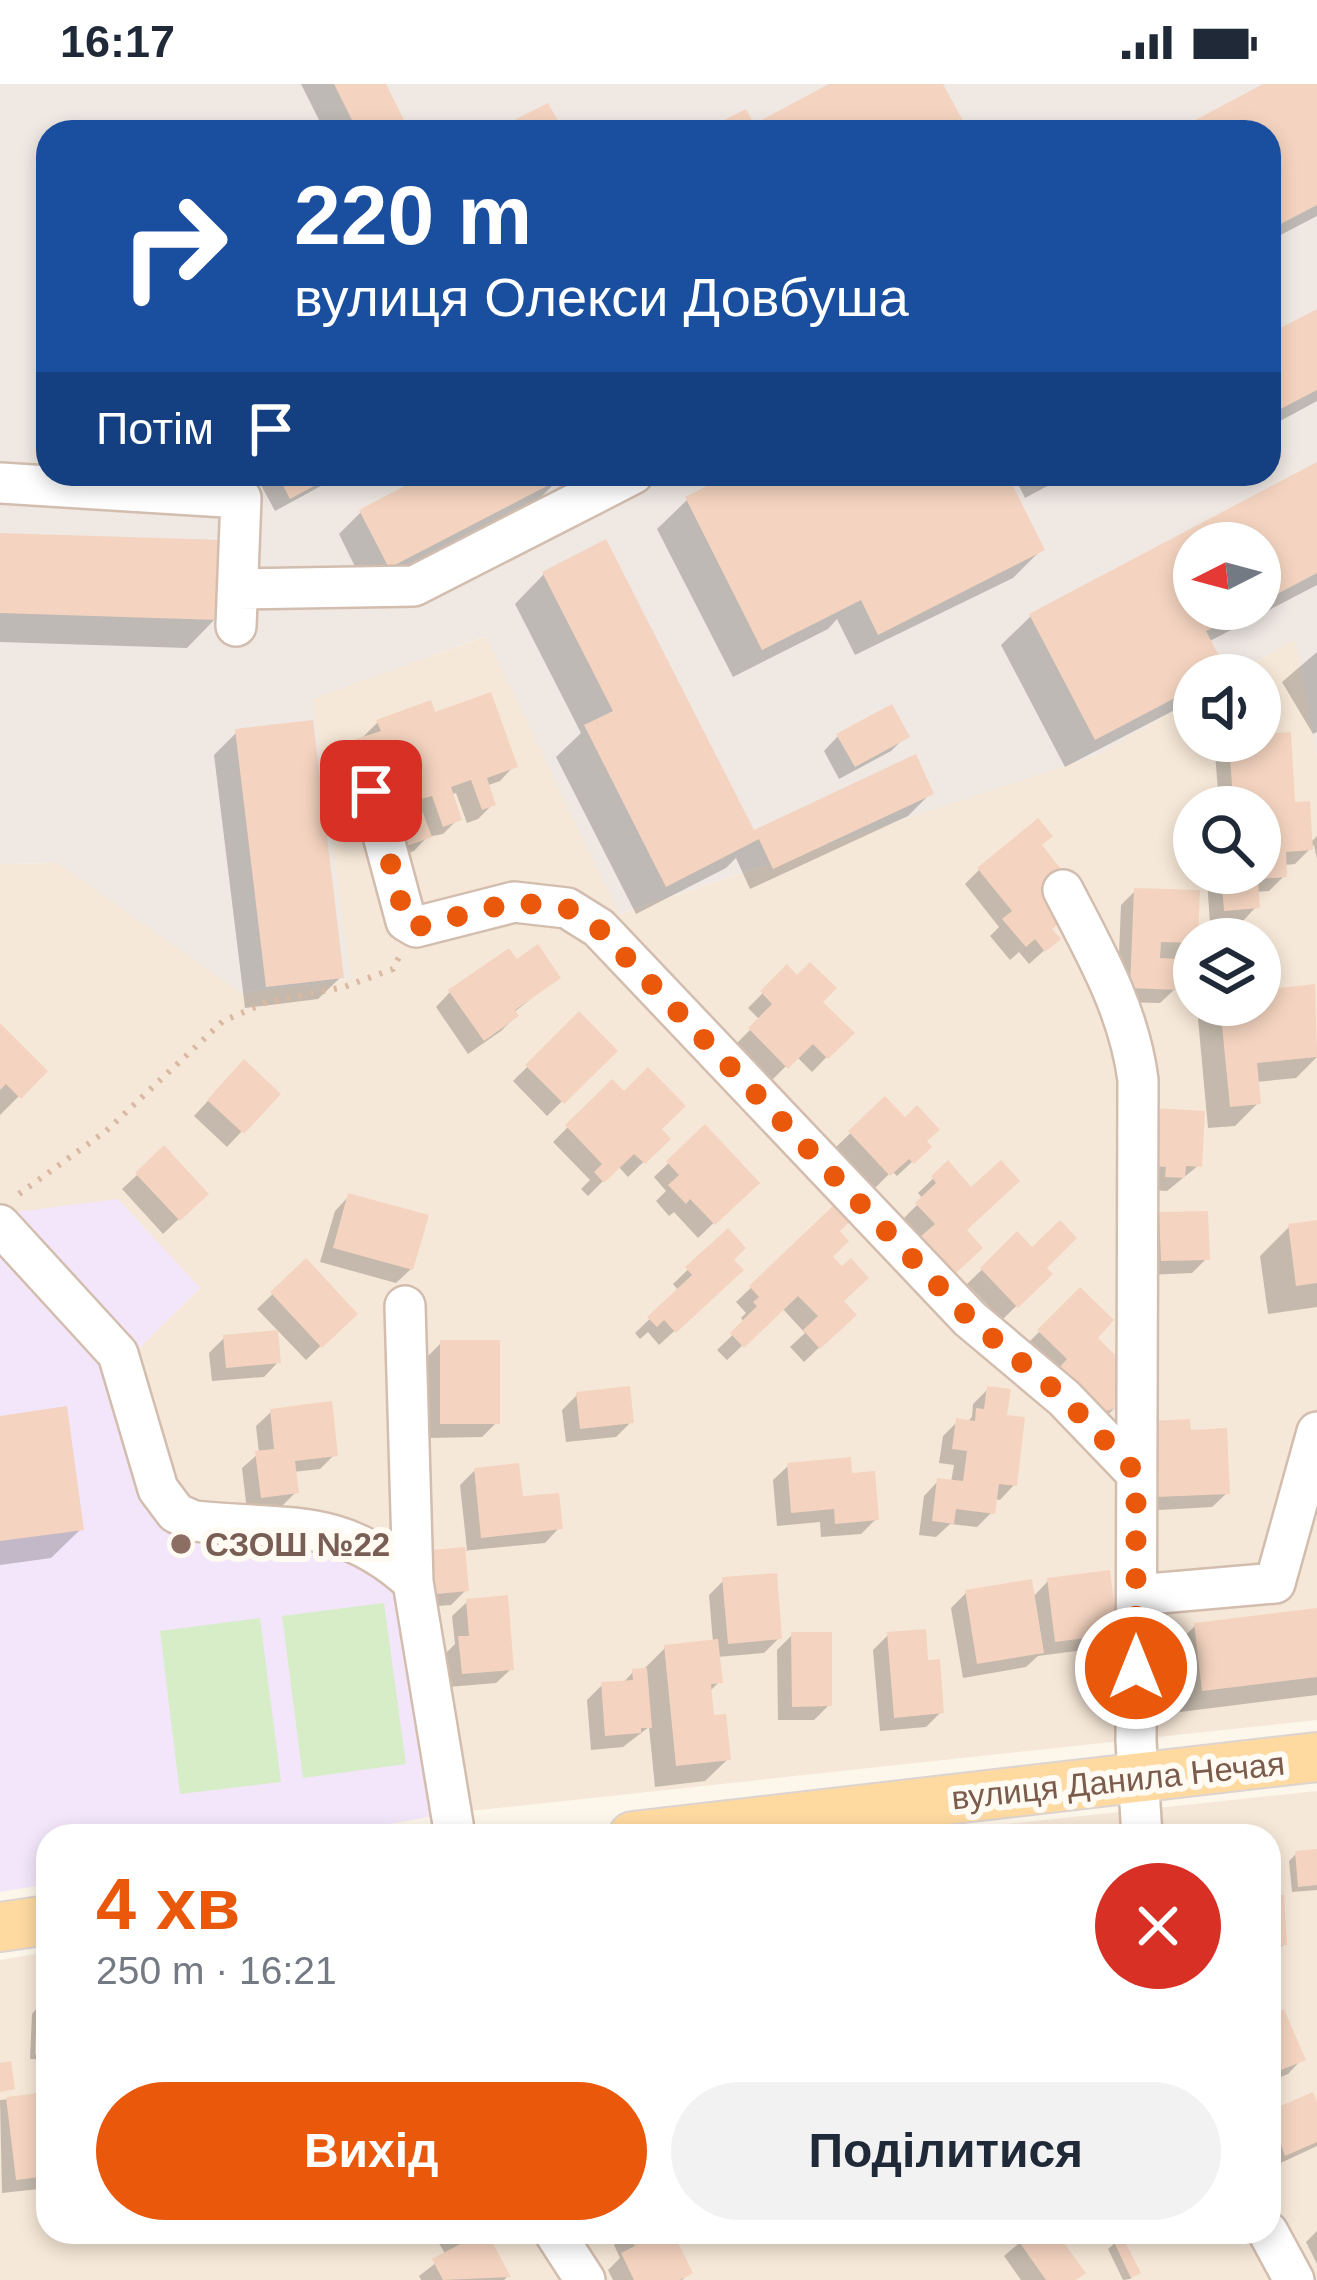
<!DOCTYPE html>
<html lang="uk">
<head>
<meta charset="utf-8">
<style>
  :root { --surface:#fff; --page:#f2f2f3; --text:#1f2937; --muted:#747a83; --accent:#ea580c }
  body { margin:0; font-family:Helvetica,sans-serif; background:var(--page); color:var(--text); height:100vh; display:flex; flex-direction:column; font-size:45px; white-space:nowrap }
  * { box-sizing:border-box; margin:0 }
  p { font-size:39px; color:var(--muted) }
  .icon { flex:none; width:66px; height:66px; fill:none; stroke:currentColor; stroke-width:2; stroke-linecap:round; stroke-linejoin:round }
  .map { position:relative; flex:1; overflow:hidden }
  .details { position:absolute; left:36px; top:1740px; width:1245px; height:420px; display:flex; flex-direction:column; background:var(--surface); border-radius:36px; box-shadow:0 6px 18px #0003 }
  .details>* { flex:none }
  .banner { position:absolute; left:36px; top:36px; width:1245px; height:366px; border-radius:36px; box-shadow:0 6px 18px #0003; background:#1a4fa0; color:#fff; overflow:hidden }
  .needle { width:78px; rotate:264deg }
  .controls { position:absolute; left:1173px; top:438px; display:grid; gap:24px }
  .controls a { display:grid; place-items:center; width:108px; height:108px; border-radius:50%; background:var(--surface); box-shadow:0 6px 18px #0003; font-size:60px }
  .pin { position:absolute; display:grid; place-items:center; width:102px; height:102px; color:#fff; margin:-51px; border-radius:24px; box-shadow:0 6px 18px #0006 }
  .me { position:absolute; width:132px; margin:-66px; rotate:0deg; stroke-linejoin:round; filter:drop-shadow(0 0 9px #0008) }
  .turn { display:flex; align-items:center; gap:42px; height:252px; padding:0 60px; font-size:54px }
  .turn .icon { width:156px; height:156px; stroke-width:2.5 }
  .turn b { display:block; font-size:84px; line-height:102px }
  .then { display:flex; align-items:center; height:114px; padding:0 60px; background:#0003; gap:24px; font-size:45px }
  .round { display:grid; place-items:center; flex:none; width:126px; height:126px; border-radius:63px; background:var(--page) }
  .summary { display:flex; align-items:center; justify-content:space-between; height:204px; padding:0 60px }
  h1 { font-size:72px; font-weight:700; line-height:90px; color:var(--accent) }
  .primary-button { display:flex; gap:24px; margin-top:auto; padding:24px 60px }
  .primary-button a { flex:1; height:138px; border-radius:72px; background:var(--accent); color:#fff; font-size:48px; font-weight:700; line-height:138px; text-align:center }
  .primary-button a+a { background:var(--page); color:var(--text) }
  .status { display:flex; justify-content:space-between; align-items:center; height:84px; padding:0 60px; background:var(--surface); direction:ltr }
  .status svg { height:33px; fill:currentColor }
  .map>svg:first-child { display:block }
  .residential { fill:#f6e8d8; fill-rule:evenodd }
  .industrial { fill:#efe8e3; fill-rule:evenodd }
  .education { fill:#f3e6fa }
  .green { fill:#d6edc7 }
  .shadow { fill:#0003; fill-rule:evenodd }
  .building { fill:#f4d4c0 }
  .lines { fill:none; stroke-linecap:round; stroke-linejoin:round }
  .minor-casing { stroke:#d2bdae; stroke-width:44 }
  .major-casing { stroke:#ddd4d0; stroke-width:52 }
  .path { stroke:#dab8a2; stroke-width:6; stroke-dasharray:3 9; stroke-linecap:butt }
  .minor { stroke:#fff; stroke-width:39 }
  .major { stroke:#fedaa1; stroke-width:48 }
  .route { stroke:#ea580c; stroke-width:21; stroke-dasharray:0 37.8 }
  .education-dot { fill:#8d6e63; stroke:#fffaf2; stroke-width:4.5 }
  .labels { text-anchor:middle; stroke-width:12; stroke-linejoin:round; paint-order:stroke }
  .education-label { font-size:33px; font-weight:bold; fill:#785e54; stroke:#fffaf2; text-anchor:start }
  .street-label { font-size:33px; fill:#7b5b4b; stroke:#fffaf2 }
</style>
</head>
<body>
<div class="status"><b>16:17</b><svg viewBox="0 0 49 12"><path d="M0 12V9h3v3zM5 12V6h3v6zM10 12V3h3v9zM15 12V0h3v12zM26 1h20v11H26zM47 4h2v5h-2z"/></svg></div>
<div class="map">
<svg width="1317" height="2196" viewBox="0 0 1317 2196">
  <rect width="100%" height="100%" fill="#fdf6ea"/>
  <path class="residential" d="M487,552l133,278 477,-159 97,-57v43h66v-66h-26l62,-37 21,119v963l-866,93 -275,-300 -42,-160 65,-64 -199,-75v-350l58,-1 183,130 109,-14 -39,-280zM1194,723h66v66h-66zM1194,855h66v66h-66z
    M1317,1707v489h-1317v-320l48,-8v280h1221v-396h-376z"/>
  <path class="industrial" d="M0,0h1317v673l-22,-118 -61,36h-40v23l-96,57 -479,159 -133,-278 -174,63 39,280 -110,14 -183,-130 -58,1zM48,48h1221v342h-1221zM1194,459h66v66h-66z"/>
  <path class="education" d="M118,1115l82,89 -66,65 32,149 228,62 57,249 -130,23h-273v48l-48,8v-678z"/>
  <path class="green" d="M384,1519l22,161 -103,14 -21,-162z
    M260,1534l21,164 -101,12 -20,-163z"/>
  <path class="shadow" d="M301,0h82l24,48h-82z
    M1270,0h47v132l-48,25v-109h-90z
    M1317,228v89l-48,26v-89z
    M1317,382v119l-109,57 11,33h-25v25l-129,67 -64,-122 30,-29zM1194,459h66v66h-66z
    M255,390h88l-68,37z
    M434,390l128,2 -22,22 -174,91 -27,-55 22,-22z
    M739,390h265l38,75 -29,29 -158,77 -18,-36 -9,10 -95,48 -76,-148 30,-29z
    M1013,390h57l-45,24z
    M0,452l216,82 -29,30 -187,-6z
    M544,490l210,261 177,-42 -23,23 -158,73 -14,-31 -10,10 -90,46 -80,-157 25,-24 -66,-129z
    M1317,568v80l-4,2 -31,-52z
    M434,631l80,51 -14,15 -14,5 7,18 -15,15 -11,4 -11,-30 -6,2 8,24 -15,15 -16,3 -13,14 -33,11 -38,-105 35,-35z
    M237,648l104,245 -23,22 -73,9 -31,-253z
    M838,652h68l-15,15 -52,28 -15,-28z
    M1260,653l50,106 7,-7v23l-3,-14 -19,19 -11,1v11l-15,15 -14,1 1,15 -14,15 -32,2 -3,-44 -15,1 -4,-61 6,-6v59h66v-66h-59l18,-3 -4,-51 13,-12h32z
    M1039,762l11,85 7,8 -28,25 -10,-12 -9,8 -20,-24 9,-9 -34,-43 14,-14z
    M1135,807l60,48 -15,18h-4l-1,32 -15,14 -43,-1 4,-97z
    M516,879l41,15 -44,35 3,3 -15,15 -33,23 -32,-47 14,-15z
    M787,885l63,64 -38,39 -16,-16 -25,25 -36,-36 25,-25 -12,-12z
    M1313,904l4,69 -21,21 -40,4 2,21 -23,23 -27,2 -10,-109 14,-14h48v-12z
    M579,932l34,35 -66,65 -34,-35z
    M0,943l44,44 -44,44z
    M229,994l48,16 -50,53 -33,-31z
    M612,999l55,56 -39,38 -10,-11 -30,30 -7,-7 9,-9 -37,-38z
    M885,1016l43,47 -31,29 -5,-5 -18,18 -39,-41z
    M1142,1042l57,39 -32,26 -15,-1z
    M705,1044l51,54 -58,56 -24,-26 -5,4 -13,-15 10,-10 -12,-14z
    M164,1066l41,44 -42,40 -41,-45z
    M947,1081l16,66 -26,56 -15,-47 -19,-21 20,-20 -5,-6z
    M349,1112l62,73 -15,14 -76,-21 15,-51z
    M837,1122l-1,25 -7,26 11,45 13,13 -49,47 -14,-15 15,-14 -23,-25 -55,52 -10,-10 28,-27 -4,-5 5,-5 -10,-11z
    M1160,1131l47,43 -15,15 -45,2 -2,-45z
    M1317,1139v84l-49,7 -8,-58 29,-29z
    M727,1148l3,28 -5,25 -66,60 -11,-13 -8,7 -5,-6 44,-42 -6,-7z
    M1017,1152l32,38 -47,46 -35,-36z
    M306,1178l48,52 -48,46 -49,-51z
    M1080,1207l37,115 -16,15 -76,-75z
    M224,1254l54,24 -14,15 -52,4 -3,-28z
    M441,1259l56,79 -15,15 -55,1 -1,-80z
    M988,1305l16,29 10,67 -14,15 -6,-1 -2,13 -15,15 -27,-3 -14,13 -17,-2 5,-39 14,-15 13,1 3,-17 -15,-2 4,-27 14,-14 9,1 6,-6 1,-13z
    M577,1311l54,27 -15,15 -50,5 -4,-32z
    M271,1328l64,42 -15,15 -27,3 3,20 -15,15 -34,4 -5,-43 17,-15 -3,-27z
    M0,1335l81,110 -30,29 -51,7z
    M1188,1349l39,60 -15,14 -71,4z
    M788,1382l61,10 27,43 -15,15 -40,3 -1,-15 -43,4 -4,-46z
    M475,1386l84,58 -14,15 -83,8 4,39 -15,15 -41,3 12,-54 45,-4 -7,-65z
    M724,1496l55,58 -15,15 -47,4 3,24 -11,11 3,26 16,41 -23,22 -50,6 -6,-60 -26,20 -32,3 -4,-50 15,-15 20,-1 11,-12h8l24,-24 48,-5 -4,-48z
    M1048,1497l67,52 -15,15 -62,8 -12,11 -63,11 -12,-70 15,-15 66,5z
    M467,1518l44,67 -15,14 -48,4 -3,-33 10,-10 -3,-28z
    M1317,1527v84l-137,17 -8,-64 23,-22z
    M792,1551l37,70 -15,15h-36l-1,-70z
    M888,1551l38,28 15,49 -15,15 -46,4 -7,-81z
    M1317,1768v38l-25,2 -3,-31 7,-7z
    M1269,1814l15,46 -15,14z
    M38,1923l10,1v52l-18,-1 2,-45z
    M1269,1935l33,40 -14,15 -19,8z
    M48,1998v106l-46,5 -2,-93 31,-3z
    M1311,2012l6,14v36l-47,22 -1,-54z
    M1317,2147v33l-11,-22z
    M432,2148h46l-9,9 39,35 -4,4h-83l-2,-4 27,-21z
    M627,2148h59l-11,11 15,30 -8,7h-69l-5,-10 12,-12 -6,-13z
    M1032,2148h21l22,48h-54l-17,-24z
    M1115,2159l22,30 -7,6 -7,1 -15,-31z"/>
  <path class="building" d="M334,0h52l24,48h-52z
    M829,0h114l26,48h-252l-4,-6 33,-17 8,15z
    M1263,0h54v121l-48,25v-98h-96z
    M548,19l16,29h-73z
    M1317,225v81l-48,25v-81z
    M1317,378v111l-57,30v-60h-66v66h55l-43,22 21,40 -8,4h-25v13l-99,52 -66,-126z
    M277,390h59l-46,25z
    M427,390h143l-181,94 -30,-58z
    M731,390h276l38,76 -167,85 -17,-35 -99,50 -77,-153z
    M0,449l222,7 -3,80 -219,-7z
    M606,455l148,291 162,-76 18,40 -161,75 -14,-30 -93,48 -82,-162 29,-14 -71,-139z
    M491,608l27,75 -31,11 9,27 -14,5 -11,-30 -20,7 11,33 -19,7 -11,-31 -14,4 14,37 -36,13 -40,-111 25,-8 -5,-11 55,-20 4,12z
    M892,620l18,33 -55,30 -19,-33z
    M313,636l31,258 -78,9 -31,-258z
    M1291,648l4,70 15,-1 3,49 -27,2 1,25 -29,2 2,29 -36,3 -3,-38h39v-66h-58v-5l31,-2 -4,-59h31v-7z
    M1038,734l15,18 -11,9 22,28 6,42 -18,14 9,10 -16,13 -10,-13 -9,8 -24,-28 10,-8 -35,-43z
    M1134,804l66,2 -2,49h-4v4l-33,-1 -1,16 19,1 -1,31 -48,-2z
    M538,860l23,34 -46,32 4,6 -35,25 -36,-51 61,-42 8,11z
    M810,878l27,26 -14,14 32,31 -27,26 -15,-15 -25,25 -40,-41 24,-24 -12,-13 27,-27 10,11z
    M1315,900l2,73 -60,6 4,41 -31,3 -10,-102h40v-15z
    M579,927l39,40 -54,53 -39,-39z
    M0,939l48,48 -27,28 -15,-15 -6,6z
    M244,975l37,35 -37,40 -37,-34z
    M648,983l38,39 -24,23 9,10 -26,25 -11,-10 -30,29 -10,-11 8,-8 -37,-39 47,-46 12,12z
    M885,1012l20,21 12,-12 23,25 -13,11 5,6 -18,17 -5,-5 -19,17 -42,-45z
    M1156,1024l49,3 -3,56 -16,-1 -1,12 -20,-1 1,-10 -14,-1z
    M705,1040l55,59 -45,42 -25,-26 -4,5 -18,-19 11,-10 -13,-14z
    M164,1061l45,49 -29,27 -45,-48z
    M948,1076l23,27 30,-27 19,21 -53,49 16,18 -29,27 -34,-38 15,-13 -20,-21 21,-20 -5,-7z
    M348,1109l81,22 -16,55 -80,-22z
    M837,1118l16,17 -13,12 9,10 -16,16 9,9 9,-8 18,20 -25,23 13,14 -37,34 -17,-19 15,-14 -20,-20 -54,52 -14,-15 27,-27 -4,-4 6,-5 -10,-11z
    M1208,1127l2,49 -49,1 -2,-49z
    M1060,1136l17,18 -30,30 6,6 -35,34 -38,-40 37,-37 15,16z
    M1317,1136v63l-21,3 -8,-62z
    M728,1144l18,20 -12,12 10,10 -68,63 -12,-13 -7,7 -10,-10 45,-42 -7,-8z
    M306,1174l52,56 -36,34 -52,-56z
    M1080,1203l34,33 -16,18 24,24 -3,45 -15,5 -47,-42 10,-11 -30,-29z
    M278,1246l3,33 -55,5 -3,-33z
    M440,1256h60v84h-60z
    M630,1302l4,37 -54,6 -4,-37z
    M987,1302l24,3 -4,26 18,2 -8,69 -18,-2 -4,30 -39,-5 -2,15 -22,-3 5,-43 26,3 4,-30 -15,-2 4,-31 19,3 1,-13 8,1z
    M332,1317l6,55 -43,5 4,32 -38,5 -6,-47 19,-2 -4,-40z
    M67,1322l17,124 -84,11v-125z
    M1190,1335l1,11 36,-2 3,66 -75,3 -4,-76z
    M851,1373l1,16 23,-2 4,49 -44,4 -1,-15 -43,4 -4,-50z
    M519,1379l4,33 36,-3 4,36 -82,9 -7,-70z
    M465,1463l4,44 -45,4 -4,-44z
    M1110,1486l8,64 -63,8 -8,-64z
    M777,1489l5,66 -54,5 -6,-67z
    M1032,1495l12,74 -67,11 -12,-74z
    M508,1511l6,75 -52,4 -4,-38h11l-3,-37z
    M1317,1524v69l-115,14 -8,-68z
    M926,1545l2,31 12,-1 4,54 -50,5 -7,-86z
    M791,1548h41v74l-40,1z
    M718,1555l5,44 -12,1 3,31 12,-1 5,46 -55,6 -12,-121z
    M647,1584l5,60h-11v5l-36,3 -4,-54 32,-2 -1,-11z
    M1317,1765v36l-19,2 -3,-36z
    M1269,1811h15l3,50 -18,1z
    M37,1920l11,1v49h-13z
    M1284,1925l22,51 -37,15v-59z
    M11,1977l4,28 -15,3v-29z
    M48,2008v84l-32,4 -10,-83z
    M1313,2008l4,10v40l-32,14 -16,-45z
    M483,2148h4l24,45 -68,3 -11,-21z
    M628,2148h58l-11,5 18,36 -13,7h-46l-13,-27 14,-7z
    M1027,2148h29l30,41 -10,7h-30l-29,-41z
    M1122,2152l19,37 -10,5 -18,-38z"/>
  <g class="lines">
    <defs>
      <path id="minor" d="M0,399l241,15 -5,128
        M238,505l176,-3 219,-112
        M371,707l35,130 10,6 98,-25 53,6 32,20 371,391 94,79 72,75
        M1063,806c32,62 66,120 75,190l-2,661 6,95
        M0,1141l118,129 40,135 18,24 18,8c90,10 146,-6 219,61l42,254
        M405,1222l8,276
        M1137,1511l138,-12 42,-151
        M554,2148l31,48
        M1268,2148l26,48"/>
      <path id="major" d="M633,1752l684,-79
        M0,1843l48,-7"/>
    </defs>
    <use href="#minor" class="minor-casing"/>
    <use href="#major" class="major-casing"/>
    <path class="path" d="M19,1110l87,-63 117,-110 44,-19 77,-15 49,-18 6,-12"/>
    <use href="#minor" class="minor"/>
    <use href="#major" class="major"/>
  </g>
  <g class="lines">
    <path class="route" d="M371,707l35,130 10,6 98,-25 53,6 31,20 372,391 94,79 72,75v195"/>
  </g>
  <circle class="education-dot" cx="181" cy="1460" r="12"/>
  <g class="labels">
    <g class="education-label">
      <text x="205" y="1472">СЗОШ №22</text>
    </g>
    <g class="street-label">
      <text transform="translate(1118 1696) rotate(-6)" y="12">вулиця Данила Нечая</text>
    </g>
  </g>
</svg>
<div class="controls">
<a><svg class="needle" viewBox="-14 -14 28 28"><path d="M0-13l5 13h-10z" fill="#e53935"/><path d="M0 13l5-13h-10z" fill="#747a83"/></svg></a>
<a><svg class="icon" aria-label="sound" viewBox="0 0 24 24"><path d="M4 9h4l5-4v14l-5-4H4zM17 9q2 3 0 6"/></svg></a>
<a><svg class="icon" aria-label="search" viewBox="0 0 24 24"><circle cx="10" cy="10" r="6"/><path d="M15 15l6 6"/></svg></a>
<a><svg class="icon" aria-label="layers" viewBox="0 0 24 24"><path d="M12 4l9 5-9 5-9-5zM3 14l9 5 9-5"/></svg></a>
</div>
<div class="pin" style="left:371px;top:707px;background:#d93025"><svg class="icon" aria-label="arrive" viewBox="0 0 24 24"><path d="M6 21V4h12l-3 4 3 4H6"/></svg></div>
<svg class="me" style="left:1136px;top:1584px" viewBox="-20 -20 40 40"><circle r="17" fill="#ea580c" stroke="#fff" stroke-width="3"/><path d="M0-11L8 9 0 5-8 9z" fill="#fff"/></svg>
<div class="banner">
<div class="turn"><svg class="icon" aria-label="right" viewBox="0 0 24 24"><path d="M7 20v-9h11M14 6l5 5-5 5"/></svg><div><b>220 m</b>вулиця Олекси Довбуша</div></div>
<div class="then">Потім<svg class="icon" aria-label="arrive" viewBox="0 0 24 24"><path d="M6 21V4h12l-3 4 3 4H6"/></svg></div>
</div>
<section class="details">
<div class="summary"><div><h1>4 хв</h1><p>250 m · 16:21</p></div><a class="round" style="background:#d93025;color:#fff"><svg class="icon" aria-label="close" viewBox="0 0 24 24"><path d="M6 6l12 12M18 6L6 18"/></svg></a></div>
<div class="primary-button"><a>Вихід</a><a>Поділитися</a></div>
</section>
</div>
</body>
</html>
